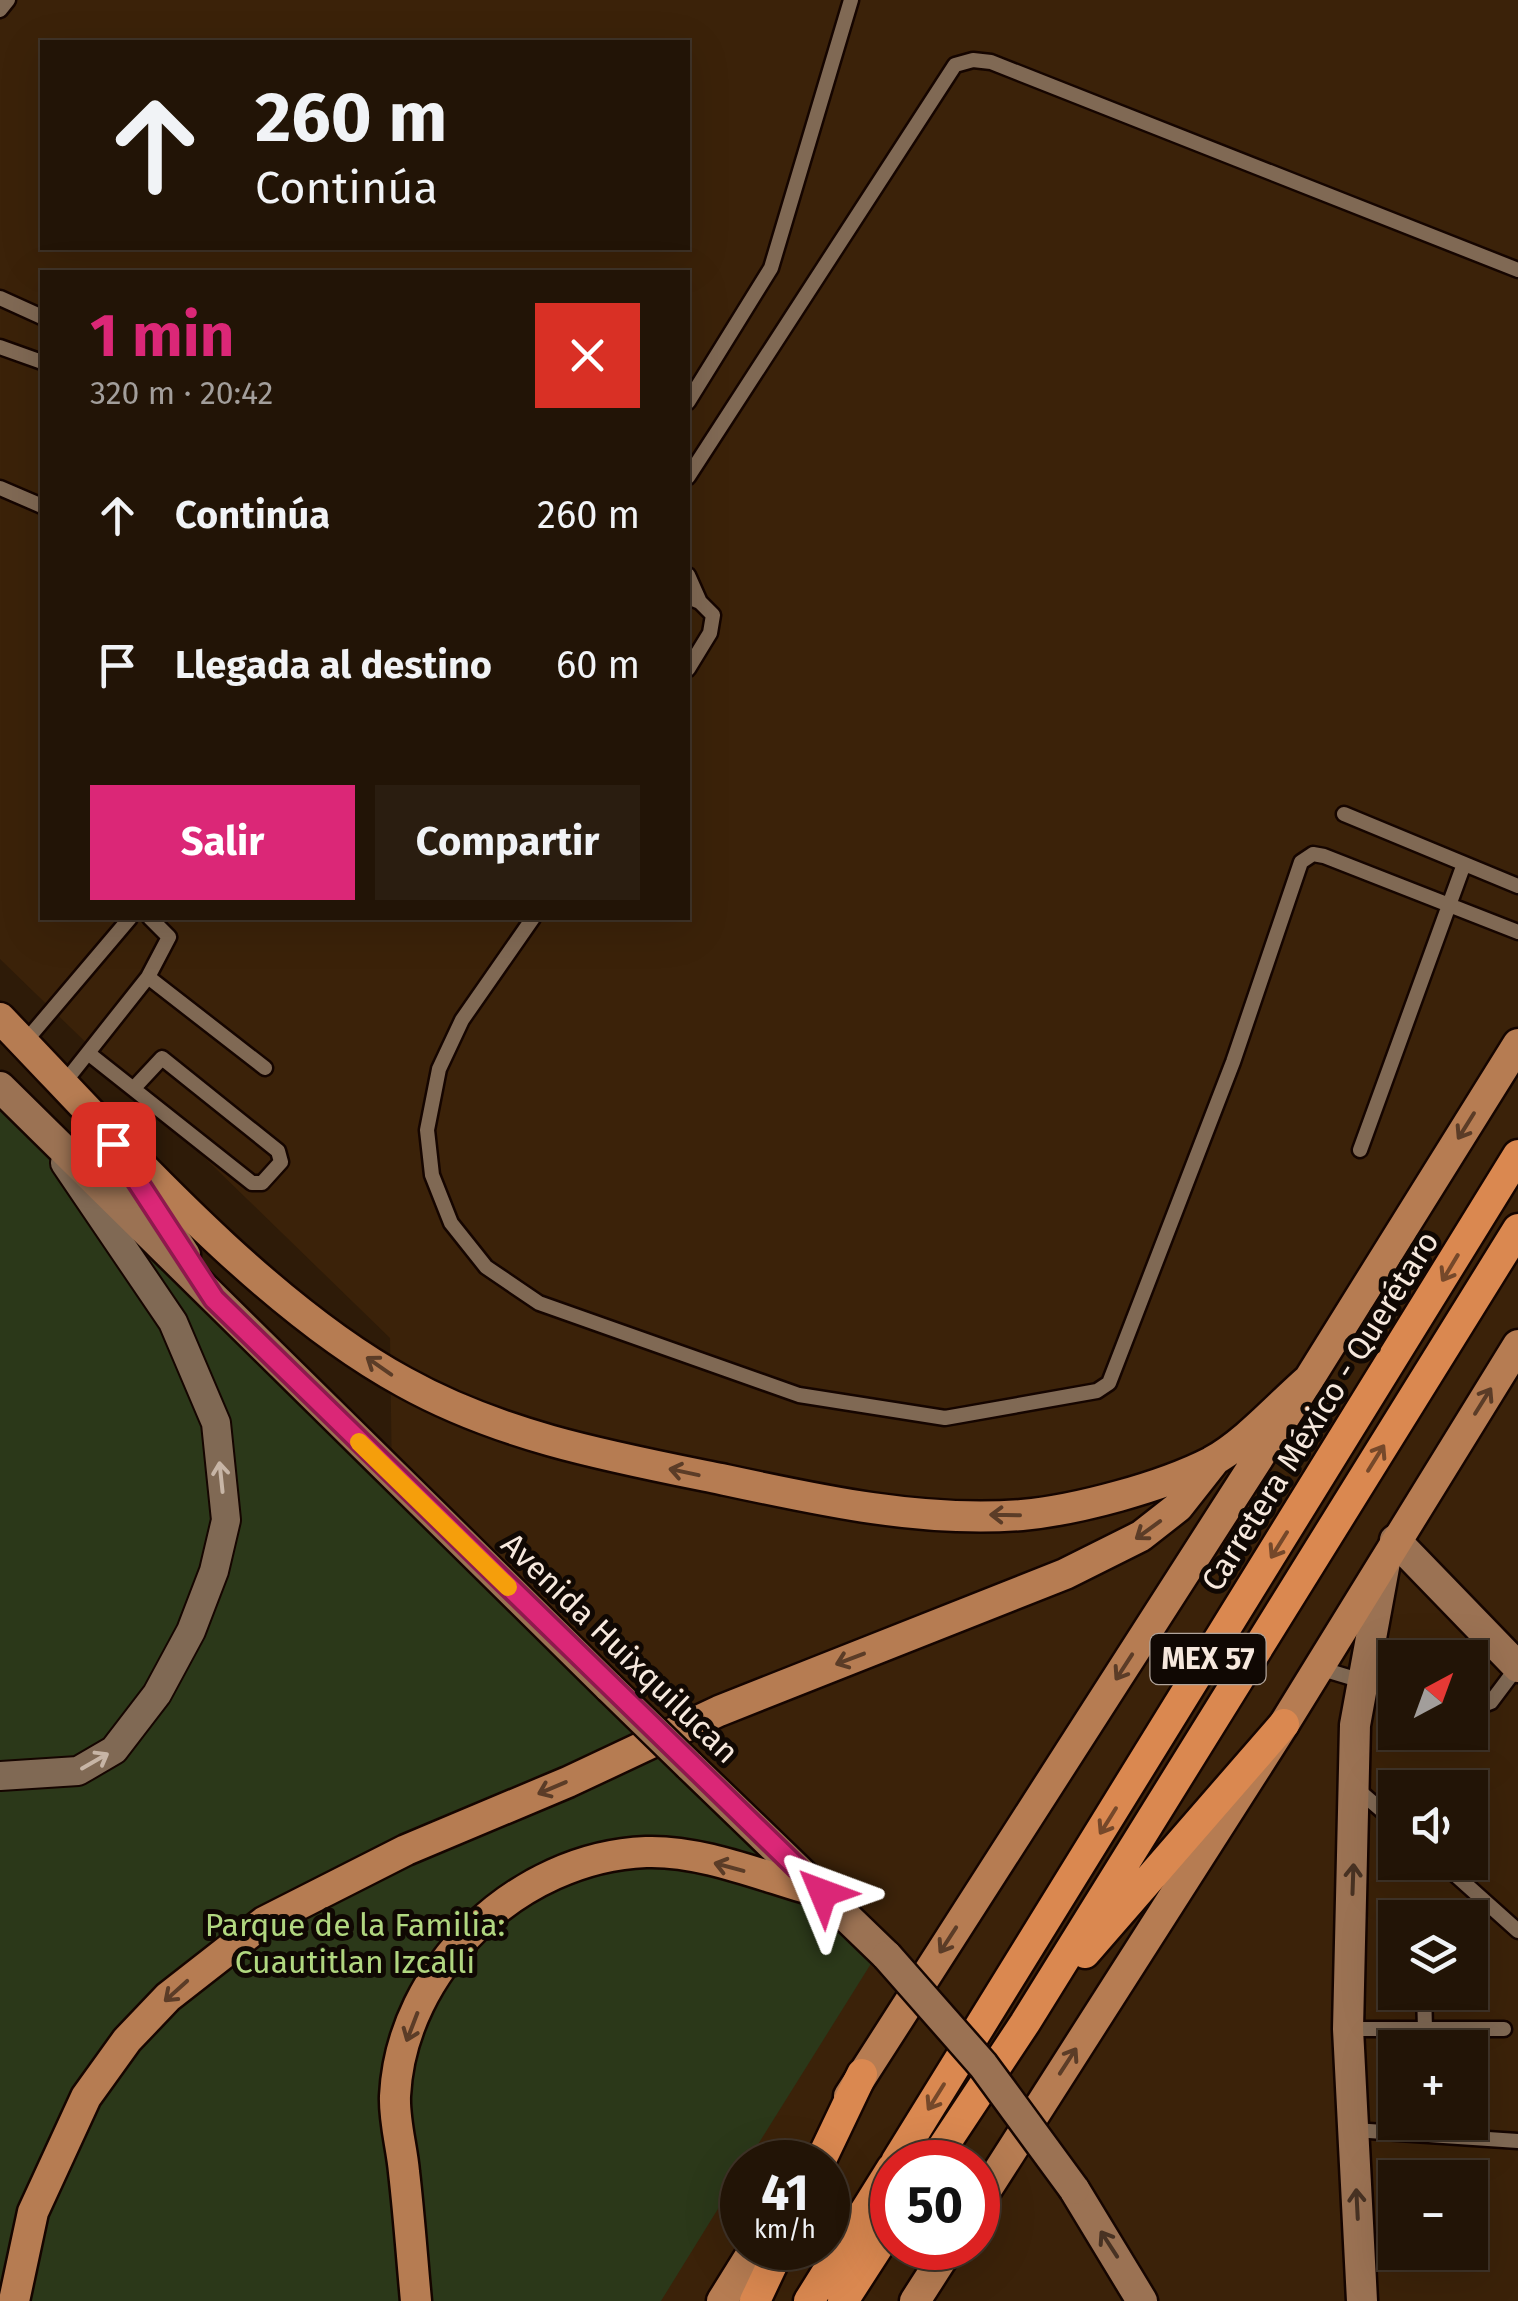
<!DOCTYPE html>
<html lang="es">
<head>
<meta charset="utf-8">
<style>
  :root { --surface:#221406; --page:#2a1d10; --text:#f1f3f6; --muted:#a29e9b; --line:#3f3328; --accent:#db2777 }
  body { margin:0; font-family:"Fira Sans",sans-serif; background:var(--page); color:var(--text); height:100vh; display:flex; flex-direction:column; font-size:38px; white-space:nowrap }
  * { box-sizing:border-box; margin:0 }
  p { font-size:32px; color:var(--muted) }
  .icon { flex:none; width:55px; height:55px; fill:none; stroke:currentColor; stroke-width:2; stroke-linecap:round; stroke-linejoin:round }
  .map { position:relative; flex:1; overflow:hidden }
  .details { position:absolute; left:40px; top:270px; width:650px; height:650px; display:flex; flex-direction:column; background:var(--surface); border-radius:0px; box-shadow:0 10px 40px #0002,0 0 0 2px var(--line) }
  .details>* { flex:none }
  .guide { position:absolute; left:40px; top:40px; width:650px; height:210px; border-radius:0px; box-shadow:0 10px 40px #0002,0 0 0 2px var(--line); background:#221406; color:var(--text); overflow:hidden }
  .needle { width:65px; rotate:41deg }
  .tools { position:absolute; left:1378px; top:1640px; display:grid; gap:20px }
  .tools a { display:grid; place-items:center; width:110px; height:110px; border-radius:0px; background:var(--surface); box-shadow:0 10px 40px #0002,0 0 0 2px var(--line); font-size:50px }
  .speed { position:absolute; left:720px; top:2140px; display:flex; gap:20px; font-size:50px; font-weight:700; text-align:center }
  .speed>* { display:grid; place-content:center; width:130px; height:130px; border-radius:50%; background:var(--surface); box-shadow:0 10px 40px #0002,0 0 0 2px var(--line); line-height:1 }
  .speed small { font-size:25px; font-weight:400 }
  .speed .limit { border:15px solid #d22; background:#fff; color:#111 }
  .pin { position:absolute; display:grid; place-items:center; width:85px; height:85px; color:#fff; margin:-42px; border-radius:20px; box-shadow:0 5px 15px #0006 }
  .me { position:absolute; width:110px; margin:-55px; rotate:314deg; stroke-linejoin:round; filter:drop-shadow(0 0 8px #0008) }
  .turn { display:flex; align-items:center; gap:35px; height:210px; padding:0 50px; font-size:45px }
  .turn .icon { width:130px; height:130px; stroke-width:2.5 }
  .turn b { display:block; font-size:70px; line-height:85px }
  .round { display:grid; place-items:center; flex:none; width:105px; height:105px; border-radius:0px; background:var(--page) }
  .head { display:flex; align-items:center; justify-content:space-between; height:170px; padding:0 50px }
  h1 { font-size:60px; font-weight:700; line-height:75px; color:var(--accent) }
  .cta { display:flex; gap:20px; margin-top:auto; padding:20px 50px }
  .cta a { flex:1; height:115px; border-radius:0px; background:var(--accent); color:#fff; font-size:40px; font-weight:700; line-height:115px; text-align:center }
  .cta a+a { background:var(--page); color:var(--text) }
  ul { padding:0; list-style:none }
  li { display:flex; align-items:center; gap:30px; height:150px; padding:0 50px }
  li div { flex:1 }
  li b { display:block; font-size:38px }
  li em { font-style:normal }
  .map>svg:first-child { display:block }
  .built { fill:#3b2209; fill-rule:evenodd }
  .green { fill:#2b3819 }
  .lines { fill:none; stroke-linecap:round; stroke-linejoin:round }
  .lane-casing { stroke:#150500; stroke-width:19 }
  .street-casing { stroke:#150500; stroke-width:32 }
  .secondary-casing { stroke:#150500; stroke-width:35 }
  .primary-casing { stroke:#150500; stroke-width:35 }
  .highway-casing { stroke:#150500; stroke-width:35 }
  .lane { stroke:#806954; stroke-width:14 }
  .street { stroke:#806954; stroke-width:28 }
  .secondary { stroke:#9b7253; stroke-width:30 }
  .primary { stroke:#b67c52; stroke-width:30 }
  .highway { stroke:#da8850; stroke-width:30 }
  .secondary-bridge-casing { stroke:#150500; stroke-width:35; stroke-linecap:butt }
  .secondary-bridge { stroke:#9b7253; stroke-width:30 }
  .oneway { stroke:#5b3c27 }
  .oneway2 { stroke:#75482a }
  .oneway3 { stroke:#c7b5a6 }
  .oneway4 { stroke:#483223 }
  .route-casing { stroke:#8e194d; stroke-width:25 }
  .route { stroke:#db2777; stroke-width:18 }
  .slow { stroke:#f59e0b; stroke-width:18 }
  .labels { text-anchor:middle; stroke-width:10; stroke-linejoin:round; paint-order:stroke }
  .shield { fill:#100803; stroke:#b1a59c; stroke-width:2.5 }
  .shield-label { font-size:30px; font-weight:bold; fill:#f6e8dd }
  .street-label { font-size:32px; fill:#f6e8dd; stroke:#100803 }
  .park-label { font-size:32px; fill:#b1d780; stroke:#100803 }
</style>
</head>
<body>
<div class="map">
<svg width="1518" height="2301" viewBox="0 0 1518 2301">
  <rect width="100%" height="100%" fill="#2e1b08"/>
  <path class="built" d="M0,0h1518v2301h-1115l-13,-963 -390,-379zM42,42h646v206h-646zM42,272h646v646h-646zM1395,1658h75v74h-75zM1395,1788h75v74h-75zM1395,1918h75v74h-75zM1395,2048h75v74h-75zM742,2162h86v86h-86zM892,2162h86v86h-86zM1395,2178h75v74h-75z"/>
  <path class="green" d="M0,1069l872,893 -125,200h-5v8l-81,131h-661z"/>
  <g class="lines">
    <defs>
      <path id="lane" d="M0,10l8,-10
        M0,298l42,19
        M0,347l42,15
        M688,402l83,-134 80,-268
        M688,477l267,-412 18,-5 18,2 527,208
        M0,488l42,18
        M688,575l12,27
        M688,597l12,5 13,13 -3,18 -22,36
        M1344,814l174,72
        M533,918l-71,102 -23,49 -12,61 5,45 19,48 35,44 53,36 260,92 146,23 152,-27 12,-8 124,-321 68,-200 12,-8 11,2 194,76
        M148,977l21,-40 -19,-19
        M24,1043l106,-125
        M88,1053l164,130h10l19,-21 -3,-11 -116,-93 -28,30
        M64,1083l84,-106 117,91
        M1360,1150l104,-286
        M1319,1668l76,23
        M1470,1710l21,-8 27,-36
        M1357,1789l38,33
        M1441,1862l77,69
        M1424,1992l1,37
        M1348,2029h156
        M1354,2130l164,11"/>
      <path id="street" d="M0,1776l78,-5 36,-21 43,-56 34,-63 23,-60 12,-51 -10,-97 -43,-101 -108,-159"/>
      <path id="secondary" d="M0,1087l610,601
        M117,1151l68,104
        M1395,1540l123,127
        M689,1765l198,191
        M1074,2189l68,112
        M1362,2301l-14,-272 7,-304 30,-163"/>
      <path id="primary" d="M0,1018c116,120 259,285 404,364 99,55 208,75 317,97 97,21 201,44 301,36 55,-5 140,-28 189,-53 35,-19 68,-57 98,-83
        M849,2096l460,-717 209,-335
        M978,2203l306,-479 234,-379
        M14,2301l19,-89 53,-115 41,-57 41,-43 96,-75 142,-72 162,-68 151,-71 346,-137 76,-38 37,-29 37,-47
        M416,2301c-4,-43 -7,-86 -12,-129 -2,-24 -10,-51 -9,-76 6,-127 123,-239 251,-244 58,-2 121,26 177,41
        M722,2301l33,-53
        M915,2301l34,-53"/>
      <path id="highway" d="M1085,1953l199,-229
        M820,2162l42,-88
        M896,2162l622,-1007
        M933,2162l92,-139 493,-794
        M755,2301l25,-53
        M809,2301l83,-133
        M843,2301l49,-76"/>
    </defs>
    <use href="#lane" class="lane-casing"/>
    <use href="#street" class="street-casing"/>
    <use href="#secondary" class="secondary-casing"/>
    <use href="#primary" class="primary-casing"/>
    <use href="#highway" class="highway-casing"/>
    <use href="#lane" class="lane"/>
    <use href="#street" class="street"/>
    <use href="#secondary" class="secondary"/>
    <use href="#primary" class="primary"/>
    <use href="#highway" class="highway"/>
    <defs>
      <path id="secondary-bridge" d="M610,1688l79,77
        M887,1956l96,109 91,124"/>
    </defs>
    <use href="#secondary-bridge" class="secondary-bridge-casing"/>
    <use href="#secondary-bridge" class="secondary-bridge"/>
  </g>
  <defs><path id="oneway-shaft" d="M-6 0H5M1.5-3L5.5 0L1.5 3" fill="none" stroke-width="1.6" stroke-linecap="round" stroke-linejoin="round" transform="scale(2.5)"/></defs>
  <g class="oneway">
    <use href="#oneway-shaft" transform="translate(1466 1126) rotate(122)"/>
    <use href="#oneway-shaft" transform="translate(379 1366) rotate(-145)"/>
    <use href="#oneway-shaft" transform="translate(1483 1401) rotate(-58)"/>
    <use href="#oneway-shaft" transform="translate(684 1472) rotate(-168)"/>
    <use href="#oneway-shaft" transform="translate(1005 1515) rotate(-179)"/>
    <use href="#oneway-shaft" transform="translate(1148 1530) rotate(144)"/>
    <use href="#oneway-shaft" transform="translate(850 1659) rotate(159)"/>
    <use href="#oneway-shaft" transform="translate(1124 1667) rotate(123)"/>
    <use href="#oneway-shaft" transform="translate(552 1788) rotate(157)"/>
    <use href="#oneway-shaft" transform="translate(729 1867) rotate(-165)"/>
    <use href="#oneway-shaft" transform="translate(948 1940) rotate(123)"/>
    <use href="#oneway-shaft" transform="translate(176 1991) rotate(138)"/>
    <use href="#oneway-shaft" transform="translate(412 2027) rotate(111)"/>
    <use href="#oneway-shaft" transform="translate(1068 2061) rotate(-57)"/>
  </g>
  <g class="oneway2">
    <use href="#oneway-shaft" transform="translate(1450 1268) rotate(121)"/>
    <use href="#oneway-shaft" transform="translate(1376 1458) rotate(-58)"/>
    <use href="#oneway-shaft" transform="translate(1279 1545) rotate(122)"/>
    <use href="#oneway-shaft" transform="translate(1108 1821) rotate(122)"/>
    <use href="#oneway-shaft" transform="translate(936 2097) rotate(122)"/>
  </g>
  <g class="oneway3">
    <use href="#oneway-shaft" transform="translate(221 1477) rotate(-96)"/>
    <use href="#oneway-shaft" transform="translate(95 1761) rotate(-30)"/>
  </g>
  <g class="oneway4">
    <use href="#oneway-shaft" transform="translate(1353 1879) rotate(-88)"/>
    <use href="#oneway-shaft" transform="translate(1357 2204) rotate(-93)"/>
    <use href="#oneway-shaft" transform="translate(1109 2244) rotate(-123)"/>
  </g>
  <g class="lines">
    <defs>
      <path id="route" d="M113,1144l101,155 609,594"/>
    </defs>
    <use href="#route" class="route-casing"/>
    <use href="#route" class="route"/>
    <path class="slow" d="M359,1442l149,145"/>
  </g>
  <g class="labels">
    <rect class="shield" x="1150.5" y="1634" width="115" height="50" rx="8"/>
    <g class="shield-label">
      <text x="1208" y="1669">MEX 57</text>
    </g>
    <g class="street-label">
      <text transform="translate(1320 1411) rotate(-58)" y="11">Carretera México - Querétaro</text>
      <text transform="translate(620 1648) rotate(44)" y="11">Avenida Huixquilucan</text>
    </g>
    <g class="park-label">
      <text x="355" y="1936">Parque de la Familia:<tspan x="355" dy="37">Cuautitlan Izcalli</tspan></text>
    </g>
  </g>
</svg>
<div class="tools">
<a><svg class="needle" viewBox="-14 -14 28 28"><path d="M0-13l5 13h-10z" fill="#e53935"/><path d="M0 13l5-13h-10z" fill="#a29e9b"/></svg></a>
<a><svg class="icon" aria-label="sound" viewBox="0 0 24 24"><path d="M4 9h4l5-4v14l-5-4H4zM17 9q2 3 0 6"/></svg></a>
<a><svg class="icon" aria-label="layers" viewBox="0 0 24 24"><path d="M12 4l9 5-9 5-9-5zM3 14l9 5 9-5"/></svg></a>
<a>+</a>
<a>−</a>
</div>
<div class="speed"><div>41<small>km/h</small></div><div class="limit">50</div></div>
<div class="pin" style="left:113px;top:1144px;background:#d93025"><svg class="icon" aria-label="arrive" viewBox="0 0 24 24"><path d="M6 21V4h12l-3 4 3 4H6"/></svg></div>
<svg class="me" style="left:823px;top:1893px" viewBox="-20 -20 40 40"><path d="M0-17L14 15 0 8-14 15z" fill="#db2777" stroke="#fff" stroke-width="4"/></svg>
<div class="guide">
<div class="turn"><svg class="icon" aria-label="ahead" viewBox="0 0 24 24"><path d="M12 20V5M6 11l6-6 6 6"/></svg><div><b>260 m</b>Continúa</div></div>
</div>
<section class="details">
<div class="head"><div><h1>1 min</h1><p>320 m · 20:42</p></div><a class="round" style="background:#d93025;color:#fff"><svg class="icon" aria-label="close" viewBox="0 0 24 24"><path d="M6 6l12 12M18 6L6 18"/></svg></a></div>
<ul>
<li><svg class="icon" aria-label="ahead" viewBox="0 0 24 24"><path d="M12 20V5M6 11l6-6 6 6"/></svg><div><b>Continúa</b></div><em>260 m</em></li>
<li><svg class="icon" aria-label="arrive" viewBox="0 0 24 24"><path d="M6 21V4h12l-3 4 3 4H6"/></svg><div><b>Llegada al destino</b></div><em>60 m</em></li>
</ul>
<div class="cta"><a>Salir</a><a>Compartir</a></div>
</section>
</div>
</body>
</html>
